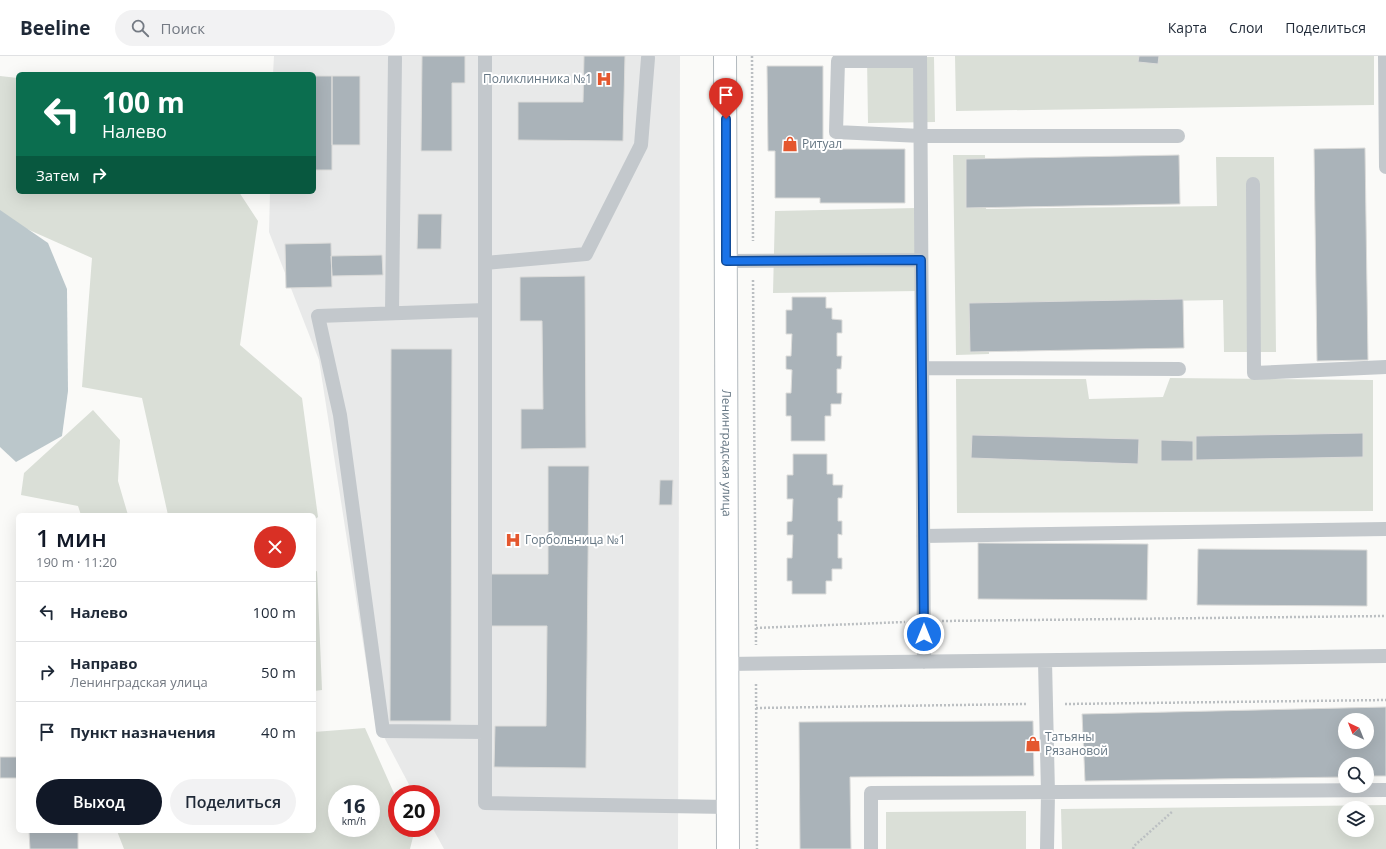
<!DOCTYPE html>
<html lang="ru">
<head>
<meta charset="utf-8">
<style>
  :root { --surface:#fff; --page:#f2f2f3; --text:#1f2937; --muted:#747a83; --line:#e0e1e3; --accent:#111827 }
  body { margin:0; font-family:"Open Sans",sans-serif; background:var(--page); color:var(--text); height:100vh; display:flex; flex-direction:column; font-size:15px; white-space:nowrap }
  * { box-sizing:border-box; margin:0 }
  p { font-size:13px; color:var(--muted) }
  .icon { flex:none; width:22px; height:22px; fill:none; stroke:currentColor; stroke-width:2; stroke-linecap:round; stroke-linejoin:round }
  .map { position:relative; flex:1; overflow:hidden }
  .side { position:absolute; left:16px; top:457px; width:300px; height:320px; display:flex; flex-direction:column; background:var(--surface); border-radius:6px; box-shadow:0 4px 16px #0002 }
  .side>* { flex:none }
  .top-card { position:absolute; left:16px; top:16px; width:300px; height:122px; border-radius:6px; box-shadow:0 4px 16px #0002; background:#0b6e4f; color:#fff; overflow:hidden }
  .needle { width:26px; rotate:317deg }
  .tools { position:absolute; left:1338px; top:657px; display:grid; gap:8px }
  .tools a { display:grid; place-items:center; width:36px; height:36px; border-radius:50%; background:var(--surface); box-shadow:0 4px 16px #0002; font-size:20px }
  .speed { position:absolute; left:328px; top:729px; display:flex; gap:8px; font-size:20px; font-weight:700; text-align:center }
  .speed>* { display:grid; place-content:center; width:52px; height:52px; border-radius:50%; background:var(--surface); box-shadow:0 4px 16px #0002; line-height:1 }
  .speed small { font-size:10px; font-weight:400 }
  .speed .limit { border:6px solid #d22; background:#fff; color:#111 }
  .pin { position:absolute; display:grid; place-items:center; width:34px; height:34px; color:#fff; margin:-41px -17px; border-radius:50% 50% 50% 0; rotate:-45deg; box-shadow:0 0 4px #0007 }
  .pin .icon { rotate:45deg }
  .me { position:absolute; width:44px; margin:-22px; rotate:0deg; stroke-linejoin:round; filter:drop-shadow(0 0 3px #0008) }
  .turn { display:flex; align-items:center; gap:14px; height:84px; padding:0 20px; font-size:18px }
  .turn .icon { width:52px; height:52px; stroke-width:2.5 }
  .turn b { display:block; font-size:28px; line-height:34px }
  .then { display:flex; align-items:center; height:38px; padding:0 20px; background:#0003; gap:8px; font-size:15px }
  .round { display:grid; place-items:center; flex:none; width:42px; height:42px; border-radius:21px; background:var(--page) }
  .summary { display:flex; align-items:center; justify-content:space-between; height:68px; padding:0 20px }
  h1 { font-size:24px; font-weight:600; line-height:30px; color:var(--accent) }
  .action { display:flex; gap:8px; margin-top:auto; padding:8px 20px }
  .action a { flex:1; height:46px; border-radius:24px; background:var(--accent); color:#fff; font-size:16px; font-weight:600; line-height:46px; text-align:center }
  .action a+a { background:var(--page); color:var(--text) }
  ul { padding:0; list-style:none }
  li { display:flex; align-items:center; gap:12px; height:60px; padding:0 20px; border-top:1px solid var(--line) }
  li div { flex:1 }
  li b { display:block; font-size:15px }
  li em { font-style:normal }
  header { display:flex; align-items:center; gap:24px; box-sizing:border-box; height:56px; padding:0 20px; background:var(--surface); border-bottom:1px solid var(--line) }
  header strong { font-size:19px }
  nav { display:flex; gap:22px; margin-inline-start:auto; font-size:14px }
  .search { width:280px; height:36px; background:var(--page); display:flex; align-items:center; gap:10px; box-sizing:border-box; padding:0 14px; border-radius:22px; color:var(--muted); font-size:15px }
  .map>svg:first-child { display:block }
  .built { fill:#e8e9e9 }
  .green { fill:#dadfd7; fill-rule:evenodd }
  .water { fill:#bbc7cb }
  .building { fill:#aab3b9; stroke:#dcdcda; fill-rule:evenodd }
  .lines { fill:none; stroke-linecap:round; stroke-linejoin:round }
  .secondary-casing { stroke:#b3babf; stroke-width:24 }
  .path { stroke:#bbbfc2; stroke-width:2.5; stroke-dasharray:2 2; stroke-linecap:butt }
  .lane { stroke:#c3c8cc; stroke-width:14 }
  .secondary { stroke:#fff; stroke-width:22 }
  .route-casing { stroke:#114b97; stroke-width:10 }
  .route { stroke:#1a73e8; stroke-width:7 }
  .labels { text-anchor:middle; stroke-width:4; stroke-linejoin:round; paint-order:stroke }
  .poi-label { font-size:12px; fill:#657683; stroke:#fff; text-anchor:start }
  .street-label { font-size:12px; fill:#657683; stroke:#fff }
</style>
</head>
<body>
<header>
<strong>Beeline</strong>
<div class="search"><svg class="icon" aria-label="search" viewBox="0 0 24 24"><circle cx="10" cy="10" r="6"/><path d="M15 15l6 6"/></svg>Поиск</div>
<nav><a>Карта</a><a>Слои</a><a>Поделиться</a></nav>
</header>
<div class="map">
<svg width="1386" height="793" viewBox="0 0 1386 793">
  <rect width="100%" height="100%" fill="#fafaf8"/>
  <path class="built" d="M274,0h406l-2,793h-234l-13,-24v-31h-17l-39,-74 -56,-360 -50,-128 1,-40h44v-118h-41z"/>
  <path class="green" d="M955,0h419v49l-418,6z
    M867,1h67l1,65 -67,1z
    M0,20l18,2v114h221l19,29 -18,124 62,53 16,119 -4,3v-5h-146l-26,-117 -60,-11 10,-129 -92,-41z
    M953,99h32l1,54 231,-3 -1,-49h58l2,195h-52l-1,-52 -235,4 1,50 -33,1z
    M916,152l2,83 -145,2 2,-82z
    M1170,322l203,2v131l-416,2 -1,-134h130l3,20 74,-2z
    M93,354l27,30 -2,41 10,34h-47l-3,-9 -57,-11 3,-22z
    M317,515l5,119 -8,1v-119z
    M365,672l32,72v28h12l4,9 -3,12h-286l-7,-18h197v-99zM337,738h34v34h-34z
    M1386,749v44h-324l-1,-40zM1345,752h22v22h-22z
    M1026,755v38h-140v-37z"/>
  <path class="water" d="M0,154l48,33 19,46 1,102 -6,45 -46,26 -16,-15z"/>
  <path class="building" d="M422,0h43v27h-13v68h-31z
    M584,0h41l-2,85 -105,-1v-38h65z
    M1139,0h20l-1,8 -20,-2z
    M767,10h56v83h82v54h-85v-5h-45v-47h-7z
    M314,20h18v94h-18z
    M332,20h28v69h-28z
    M1365,92l3,212 -51,1 -3,-212z
    M1179,99l1,49 -214,4v-49z
    M418,158h24l-1,35h-24z
    M331,187l1,44 -46,1 -1,-44z
    M382,199l1,20 -51,1 -1,-20z
    M585,220l1,172 -65,1v-40h22l-1,-88h-22v-44z
    M792,241h34v11h6v11l10,1v13h-5v23h5l-1,13h-4v24h5l-1,11h-10v12h-6v25h-34v-25h-5v-23h5l1,-23 -6,-1v-13h5l1,-22h-6v-24h6z
    M1183,243l1,49 -214,4 -1,-49z
    M391,293h61l-1,372h-61z
    M1363,377v24l-167,3v-24z
    M972,379l167,4 -1,25 -167,-6z
    M1161,384l32,1v20h-32z
    M793,398h34v20h6v11h10l-1,13h-4v23h4v14l-4,-1v24h4v11h-10v12h-6v13h-34v-13h-5v-23h5l1,-23h-6v-13l5,-1 1,-22h-6v-24h6z
    M548,410h41l-3,302 -92,-1 1,-41h51l1,-100h-56v-52h57z
    M660,424h13l-1,25h-13z
    M978,487l170,1 -1,56 -169,-1z
    M1198,493l169,1v56l-170,-1z
    M1386,651v69h-19v-12h-22v13l-260,4 -3,-67zM1345,664h22v22h-22z
    M1033,665l1,55 -184,1 1,72h-51l-1,-127z
    M0,701h18v21h-18z
    M29,775h49v18h-48z"/>
  <g class="lines">
    <defs>
      <g id="secondary">
        <path id="s1" d="M725,0l3,793"/>
      </g>
    </defs>
    <use href="#secondary" class="secondary-casing"/>
    <path class="path" d="M752,0l1,185
      M753,224l3,365
      M942,565l444,-5
      M756,572l149,-6
      M756,628l1,165
      M1065,648l321,-4
      M756,652l270,-4
      M1133,793l1,-3 39,-35"/>
    <path class="lane" d="M485,0v747l243,4
      M920,0l4,606
      M1385,0l1,111
      M920,5h-82l-2,71 85,4h257
      M1253,128l1,189 132,-6
      M726,205l195,-1
      M485,207l101,-9 55,-109 7,-87
      M392,257l3,-255
      M922,312l257,1
      M923,480l463,-7
      M1045,605l3,132 -1,56
      M727,608l659,-8
      M485,676l-102,-1 -43,-316 -22,-99 167,-6
      M871,793v-56l515,-3"/>
    <use href="#secondary" class="secondary"/>
  </g>
  <g class="lines">
    <defs>
      <path id="route" d="M726,63v142l195,-1 3,374"/>
    </defs>
    <use href="#route" class="route-casing"/>
    <use href="#route" class="route"/>
  </g>
  <defs>
    <symbol id="hospital-bare" viewBox="-9 -9 18 18"><path d="M-5-5h3v3.5h4V-5h3V5h-3V1.5h-4V5h-3Z" fill="#e4572e" stroke="#fff" stroke-width="2.5" paint-order="stroke"/></symbol>
    <symbol id="shop-bare" viewBox="-9 -9 18 18"><path d="M-5-2.5h2.3a2.7 3.5 0 0 1 5.4 0H5L5.5 6h-11ZM-1.5-2.5h3a1.5 2.3 0 0 0-3 0Z" fill="#e4572e" stroke="#fff" stroke-width="2.5" paint-order="stroke"/></symbol>
  </defs>
  <g fill-rule="evenodd">
    <use href="#hospital-bare" x="593" y="12" width="22" height="22"/>
    <use href="#shop-bare" x="779" y="77" width="22" height="22"/>
    <use href="#hospital-bare" x="502" y="473" width="22" height="22"/>
    <use href="#shop-bare" x="1022" y="677" width="22" height="22"/>
  </g>
  <g class="labels">
    <g class="poi-label">
      <text x="592" y="27" text-anchor="end">Поликлинника №1</text>
      <text x="802" y="92">Ритуал</text>
      <text x="525" y="488">Горбольница №1</text>
      <text x="1045" y="685">Татьяны<tspan x="1045" dy="14">Рязановой</tspan></text>
    </g>
    <g class="street-label">
      <text dy="4" stroke="none"><textPath href="#s1" startOffset="397">Ленинградская улица</textPath></text>
    </g>
  </g>
</svg>
<div class="tools">
<a><svg class="needle" viewBox="-14 -14 28 28"><path d="M0-13l5 13h-10z" fill="#e53935"/><path d="M0 13l5-13h-10z" fill="#747a83"/></svg></a>
<a><svg class="icon" aria-label="search" viewBox="0 0 24 24"><circle cx="10" cy="10" r="6"/><path d="M15 15l6 6"/></svg></a>
<a><svg class="icon" aria-label="layers" viewBox="0 0 24 24"><path d="M12 4l9 5-9 5-9-5zM3 14l9 5 9-5"/></svg></a>
</div>
<div class="speed"><div>16<small>km/h</small></div><div class="limit">20</div></div>
<div class="pin" style="left:726px;top:63px;background:#d93025"><svg class="icon" aria-label="arrive" viewBox="0 0 24 24"><path d="M6 21V4h12l-3 4 3 4H6"/></svg></div>
<svg class="me" style="left:924px;top:578px" viewBox="-20 -20 40 40"><circle r="17" fill="#1a73e8" stroke="#fff" stroke-width="3"/><path d="M0-11L8 9 0 5-8 9z" fill="#fff"/></svg>
<div class="top-card">
<div class="turn"><svg class="icon" aria-label="left" viewBox="0 0 24 24"><path d="M17 20v-9H6M10 6l-5 5 5 5"/></svg><div><b>100 m</b>Налево</div></div>
<div class="then">Затем<svg class="icon" aria-label="right" viewBox="0 0 24 24"><path d="M7 20v-9h11M14 6l5 5-5 5"/></svg></div>
</div>
<section class="side">
<div class="summary"><div><h1>1 мин</h1><p>190 m · 11:20</p></div><a class="round" style="background:#d93025;color:#fff"><svg class="icon" aria-label="close" viewBox="0 0 24 24"><path d="M6 6l12 12M18 6L6 18"/></svg></a></div>
<ul>
<li><svg class="icon" aria-label="left" viewBox="0 0 24 24"><path d="M17 20v-9H6M10 6l-5 5 5 5"/></svg><div><b>Налево</b></div><em>100 m</em></li>
<li><svg class="icon" aria-label="right" viewBox="0 0 24 24"><path d="M7 20v-9h11M14 6l5 5-5 5"/></svg><div><b>Направо</b><p>Ленинградская улица</p></div><em>50 m</em></li>
<li><svg class="icon" aria-label="arrive" viewBox="0 0 24 24"><path d="M6 21V4h12l-3 4 3 4H6"/></svg><div><b>Пункт назначения</b></div><em>40 m</em></li>
</ul>
<div class="action"><a>Выход</a><a>Поделиться</a></div>
</section>
</div>
</body>
</html>
